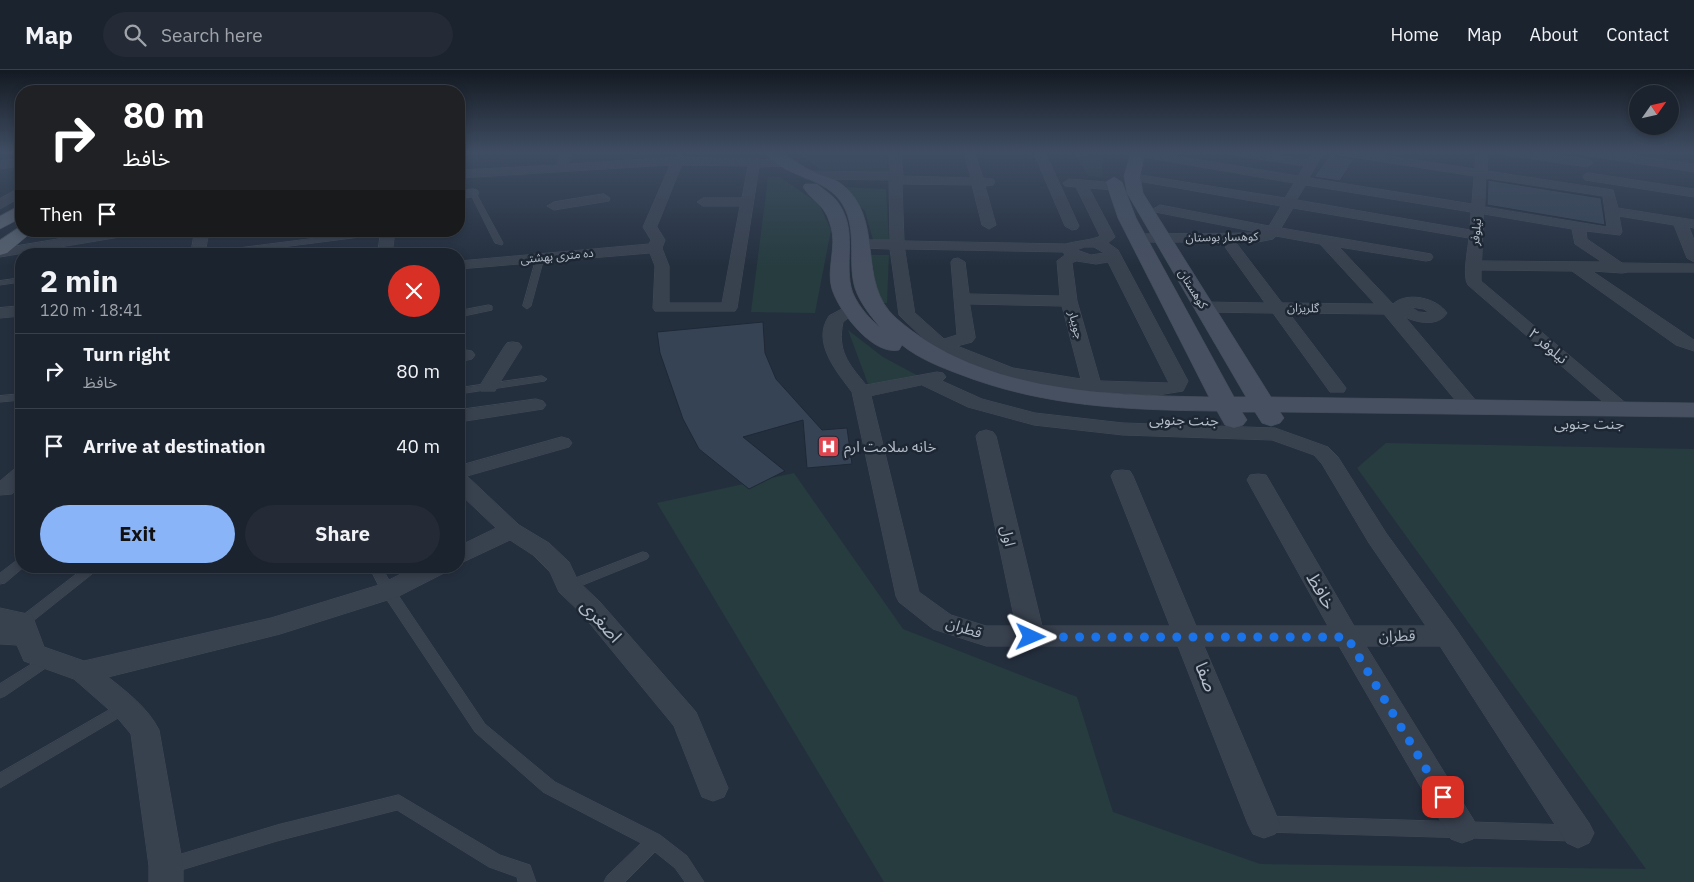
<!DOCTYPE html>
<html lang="en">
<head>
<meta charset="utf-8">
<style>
  :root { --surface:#1b232e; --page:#242b36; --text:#f1f3f6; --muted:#a0a4aa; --line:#39404a; --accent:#8ab4f8 }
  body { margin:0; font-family:"IBM Plex Sans","Noto Sans Arabic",sans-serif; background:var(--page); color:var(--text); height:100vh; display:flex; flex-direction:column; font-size:19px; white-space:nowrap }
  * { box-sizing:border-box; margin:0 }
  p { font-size:16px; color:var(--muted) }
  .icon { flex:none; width:28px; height:28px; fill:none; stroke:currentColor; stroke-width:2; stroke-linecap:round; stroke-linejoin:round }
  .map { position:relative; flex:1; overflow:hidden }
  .details { position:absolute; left:15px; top:178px; width:450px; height:325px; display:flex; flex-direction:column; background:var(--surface); border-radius:20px; box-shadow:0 2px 8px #0003,0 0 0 1px var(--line) }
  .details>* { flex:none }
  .hud { position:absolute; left:15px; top:15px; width:450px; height:152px; border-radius:20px; box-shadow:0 2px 8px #0003,0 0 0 1px var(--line); background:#202124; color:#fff; overflow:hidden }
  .needle { width:32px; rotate:56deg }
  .tools { position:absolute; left:1629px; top:15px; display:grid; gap:10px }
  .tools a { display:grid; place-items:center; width:50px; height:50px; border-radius:50%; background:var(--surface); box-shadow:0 2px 8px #0003,0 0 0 1px var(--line); font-size:25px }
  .pin { position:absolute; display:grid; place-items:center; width:42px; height:42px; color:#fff; margin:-21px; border-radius:10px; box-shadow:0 2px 8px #0006 }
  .me { position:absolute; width:55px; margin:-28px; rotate:91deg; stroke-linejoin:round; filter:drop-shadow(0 0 4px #0008) }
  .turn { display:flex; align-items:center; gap:18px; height:105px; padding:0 25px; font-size:22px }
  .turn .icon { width:65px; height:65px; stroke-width:2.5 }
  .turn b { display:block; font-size:35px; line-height:42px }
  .then { display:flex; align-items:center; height:48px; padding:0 25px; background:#0003; gap:10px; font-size:19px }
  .round { display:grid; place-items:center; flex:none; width:52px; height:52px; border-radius:26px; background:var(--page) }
  .headline { display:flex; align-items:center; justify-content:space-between; height:85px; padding:0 25px }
  h1 { font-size:30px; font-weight:700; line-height:38px }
  .action { display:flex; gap:10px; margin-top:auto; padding:10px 25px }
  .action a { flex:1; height:58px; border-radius:30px; background:var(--accent); color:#111; font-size:20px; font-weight:700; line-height:58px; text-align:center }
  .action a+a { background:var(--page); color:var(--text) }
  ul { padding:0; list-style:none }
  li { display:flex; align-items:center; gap:15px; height:75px; padding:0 25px; border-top:1px solid var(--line) }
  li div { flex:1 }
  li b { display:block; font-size:19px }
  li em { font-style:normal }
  header { display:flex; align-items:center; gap:30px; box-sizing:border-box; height:70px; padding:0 25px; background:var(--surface); border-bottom:1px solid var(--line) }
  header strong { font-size:24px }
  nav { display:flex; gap:28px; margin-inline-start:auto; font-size:18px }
  .search { width:350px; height:45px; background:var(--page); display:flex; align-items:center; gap:12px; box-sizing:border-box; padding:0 18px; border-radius:28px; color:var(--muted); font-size:19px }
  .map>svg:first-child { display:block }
  .green { fill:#263c3f }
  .building { fill:#364354; stroke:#1f2835 }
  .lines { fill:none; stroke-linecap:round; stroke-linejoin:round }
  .service-casing { stroke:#414a57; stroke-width:1 }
  .minor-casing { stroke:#414a57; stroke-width:1 }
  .secondary-casing { stroke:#414a57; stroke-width:1 }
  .primary-casing { stroke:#414a57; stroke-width:1 }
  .service { fill:#38414e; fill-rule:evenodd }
  .minor { fill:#38414e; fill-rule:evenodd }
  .secondary { fill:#465061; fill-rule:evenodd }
  .primary { fill:#56606e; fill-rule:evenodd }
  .route { stroke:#1a73e8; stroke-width:9; stroke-dasharray:0 16.2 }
  .labels { text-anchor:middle; stroke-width:5; stroke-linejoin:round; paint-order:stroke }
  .far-street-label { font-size:12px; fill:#b4bcc9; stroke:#1d2633 }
  .street-label { font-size:15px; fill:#b4bcc9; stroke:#1d2633 }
  .poi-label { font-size:15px; fill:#b4bcc9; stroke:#1d2633; text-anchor:start }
  .near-street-label { font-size:18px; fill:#b4bcc9; stroke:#1d2633 }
</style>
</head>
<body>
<header>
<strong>Map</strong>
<div class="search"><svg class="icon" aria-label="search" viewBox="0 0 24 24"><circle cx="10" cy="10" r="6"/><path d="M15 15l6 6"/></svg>Search here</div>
<nav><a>Home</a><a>Map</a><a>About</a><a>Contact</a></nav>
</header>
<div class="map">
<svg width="1694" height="812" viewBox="0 0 1694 812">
  <rect width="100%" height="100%" fill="#242f3e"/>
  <path class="green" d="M796,82h90l2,20 -67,-2z
    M1075,84l29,3 -2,10 1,10 -15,-1z
    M768,107h12l39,27 12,26 -16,83 -64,-1z
    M838,117l48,2 3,52 -16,-1 -8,-29z
    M871,185h18l-2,48h-8z
    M848,260l35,27 39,21 -54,6z
    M1386,373l308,6v433h-810l-227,-379 137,-30 109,156 174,68 36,115 147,52 386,5 -289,-401z"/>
  <path class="building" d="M1331,83l8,4 15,2 -14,22 -26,-4z
    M1488,110l113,18 4,27 -118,-20z
    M763,252l2,31 11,26 46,51 25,-2 5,36 -45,4 -4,-48 -60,17 42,34 -36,18 -50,-40 -16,-30 -23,-66 -3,-21z"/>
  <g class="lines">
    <defs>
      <path id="service" d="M678,82h6l-3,9 -3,2 -3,-2z
        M473,121l3,2 27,50 -1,2 -7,-2 -25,-50z
        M371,161h23l-3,2 -163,21h-24l4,-2z
        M537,186l7,2 -13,48 -4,3 -4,-3z
        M21,208v4l-21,3v-4z
        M489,235l3,1v4l-33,7v-6z
        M542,306l5,3 -2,2 -86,13v-6z
        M21,324v6l-21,2v-6z
        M643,482l4,1 2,3 -2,3 -74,30h-10l-2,-3 2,-3z
        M21,489v7h4l-20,17 -5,1v-11l17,-13z
        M87,496h15l-74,59 -5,2 -5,-2 -2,-3 2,-3z
        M369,496h12l13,23 91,135 70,58 105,53 27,21 17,26h-19l-10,-14 -20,-16 -30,30h-21l3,-6 34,-33 -98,-51 -68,-60 -92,-138z
        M48,584l5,1 2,4 -2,4 -48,33 -5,2v-14z
        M125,631l5,2 2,4 -2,4 -130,77v-15z
        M399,725l101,60 30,10 6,17h-18l-1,-5 -28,-10 -92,-57 -120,31 -109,33 -6,-2 -3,-6 3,-6 6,-2 109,-33z
        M1265,746l308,9 6,3 2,5 -2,5 -6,3 -308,-9 -6,-3 -2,-5 2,-5z"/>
      <path id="minor" d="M560,82h12l-3,12 109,-7 113,3 2,2 -6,4 -28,1 -22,141 -2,3h-80l-2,-3 2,-42 -5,-13 -191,16v-8l190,-17 2,-4 -8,-13 27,-62 -211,13v-8l98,-5zM682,95l66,1 -6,32h-39l-6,4 6,4h37l-18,97h-53v-37l-7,-18 3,-8 -8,-13z
        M889,82h12l2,24 68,2 -6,-22 6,-3 4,1 8,24 10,1 2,3 -2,3 -8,1 11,39 -7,4 -7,-4 -10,-40 -70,-1 2,57 162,3c9,-3 28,-4 34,-8l-24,-49 -11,-1 -2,-3 6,-4 49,4 2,3 -6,4 -25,-2 26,49 -7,6 10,7 70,131 -5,10 -25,4 -57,-3 -3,12h-14l-2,-4v-9c-34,-4 -69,-11 -102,-22 -17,-6 -33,-15 -50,-19l-3,-4 2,-2 -30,-29 -9,-66 -28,-1 -7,-4 7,-4h28l-1,-60 -83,-1 -6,-4 6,-4 83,1zM1085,177h9l10,6 -13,2 -14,-5zM905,179l158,3 2,3 -8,6 3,35 -91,-2 -4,-32 -7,-4 -5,1 -2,3 6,73 -13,4 -29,-26zM1077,191l19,3 12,-2 61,121 -69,-2 -23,-80 -5,-38zM970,234l92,2 19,73 -68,-11 -56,-22 15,-4 3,-4z
        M1132,82h20l146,24 6,-10 -70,-11 -6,-3h28l52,8 4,-8h12l-15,26 163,26 2,-28 -135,-21 -6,-3h29l113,17 1,-17h12l-1,19 126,19 5,18 76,12v8l-5,-1 5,13v22l-7,-4 -13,-33 -55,-9 3,16 -2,3 -34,-4 1,8 35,24 72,1v8h-66l-6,1 -30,-2 102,69v11l-18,-6 -104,-74 -91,-1v11l153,129 -3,4h-14l-149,-129c-6,-9 0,-35 1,-47l-176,-30 -12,20 150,26 2,3 -2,3 -5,1 -87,-14 54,57c14,-13 44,-6 54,9 -9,14 -29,10 -42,4l78,92 -3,4h-14l-82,-99 -95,-1 57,75 -2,4h-14l-57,-79 -69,-1 -8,-5 8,-5 61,1 -40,-56 7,-4 5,1 45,59 93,1 -55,-60 -44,-8 -3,3 -15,3h-121l-7,-4 7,-4 125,-1 -107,-21 -2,-3 7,-4 109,21 12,-20 -149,-26 -4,-1 -2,-3 2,-3 157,25 9,-15 -157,-27 -4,-1zM1486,108l117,18 4,31 -122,-20zM1306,115l165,27 -1,18 -173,-30zM1484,144l88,15 3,15 27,18 -120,-1zM1411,237l13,2 5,4 -10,-1z
        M1500,82h32l55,7 6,4 -6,4 -81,-12z
        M1577,82h30l87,12v8l-111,-17z
        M1041,83l6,3 32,70 -2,3 -5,1 -7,-4 -30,-70z
        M21,89v7l-21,3v-8z
        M1589,103l105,16v8l-109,-17 -2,-3 2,-3z
        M21,117v10l-21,12v-10z
        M473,119l4,1 2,3 -2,3 -18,3v-8z
        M604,124l6,4 -1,3 -55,9 -7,-4 7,-4z
        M105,161h34l-7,4 -132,22v-8z
        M195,161h14l-4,23h-14z
        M381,161h14l-3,23h-14z
        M852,234l8,5 -17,13c-6,29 5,41 23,63l71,-13 6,1 3,4 -4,4 40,18 53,14 88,10 152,5 53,19 10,10 48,76 70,96 133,194 5,10 -5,10 -11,5 -11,-5 -127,-197h-74l107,173 5,10 -5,10 -11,4 -11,-4 -112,-193h-135l76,178 -5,10 -11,4 -11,-4 -5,-10 -70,-178h-192l-53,-17 -34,-27 -3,-6 -44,-204c-15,-20 -41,-50 -23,-76zM922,315l46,22 66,18 89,10 149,5 42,15 8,9 47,79 57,83h-72l-85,-146 -3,-5 -8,-1 -8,1 -3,5 81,146h-132l-63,-150 -3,-5 -8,-1 -8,1 -3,5 59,150h-128l-46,-190 -3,-4 -7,-2 -7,2 -3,4 40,190h-30l-35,-11 -32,-23 -48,-196z
        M21,236v10l-21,2v-10z
        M513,272l6,1 3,4 -25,40 -2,4h-14l-2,-4 25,-40 3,-4z
        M466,280l6,1 3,4 -3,4 -13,3v-10z
        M536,329l7,2 3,4 -3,4 -84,13v-12z
        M562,367l7,2 3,4 -3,4 -102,29 52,49 30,18 20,19 9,19 22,21 96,110 32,76 -4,9 -11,4 -11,-4 -28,-71 -92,-112 -23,-22 -9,-20 -17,-17 -23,-15 -51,24v-18l37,-18 -37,-35v-27z
        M21,399v17l-9,8 -12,1v-14l13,-11z
        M417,496h33l-4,6 -49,25 -117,37 -172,43c19,15 40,31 51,53l24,136v16h-34v-16l-18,-132 -16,-19 -41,-36 -50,-18 -7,-16 -17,-1v-36l32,7 12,32 40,14 187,-43 108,-33z"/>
      <path id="secondary" d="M765,82c26,0 25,9 47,19 9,5 19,6 28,12 47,34 15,99 56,135 84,74 208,77 313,79l-91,-179 -12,-36 8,-5 8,5 14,36 98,179h12l-119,-204 -3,-17 7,-24h14l-5,24 3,17 128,204 423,6v14l-414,-5 4,6 -4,5 -9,3 -9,-3 -7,-11h-13l5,8 -4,5 -9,3 -9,-3 -8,-14c-89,-1 -173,-4 -258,-37 -19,-7 -41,-16 -57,-29l-3,5c-26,6 -60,-38 -67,-61 -6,-19 5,-43 -1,-62 -7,-25 -16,-22 -28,-40l2,-3h12c7,6 17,12 22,20 18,26 6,55 12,83 3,14 18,32 29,40 -9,-10 -21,-26 -25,-39 -8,-27 3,-56 -12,-83 -16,-29 -59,-26 -78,-53z"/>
      <path id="primary" d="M21,135v13l-21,11v-13z
        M21,156v5h12l-26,22 -7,2v-15z"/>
    </defs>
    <use href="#service" class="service-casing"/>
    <use href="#minor" class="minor-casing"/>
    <use href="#secondary" class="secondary-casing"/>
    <use href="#primary" class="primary-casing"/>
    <use href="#service" class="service"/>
    <use href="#minor" class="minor"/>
    <use href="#secondary" class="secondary"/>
    <use href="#primary" class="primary"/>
  </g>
  <linearGradient id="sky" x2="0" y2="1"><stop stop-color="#141a22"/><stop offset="0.42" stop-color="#3f4d63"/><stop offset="1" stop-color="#3f4d63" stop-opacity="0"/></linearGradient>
  <rect width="1694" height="196" fill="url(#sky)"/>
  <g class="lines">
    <path class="route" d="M1031,567h316l96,160"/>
  </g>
  <defs>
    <symbol id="hospital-square" viewBox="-11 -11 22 22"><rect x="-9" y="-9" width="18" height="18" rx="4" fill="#e0444e" stroke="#1d2633"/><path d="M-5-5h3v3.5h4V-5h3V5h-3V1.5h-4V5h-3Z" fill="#fff"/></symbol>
  </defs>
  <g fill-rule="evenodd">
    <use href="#hospital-square" x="816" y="364" width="25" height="25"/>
  </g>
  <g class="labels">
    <g class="far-street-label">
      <text transform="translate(1476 162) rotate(-85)" y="4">نیلوفر</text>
      <text transform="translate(1222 167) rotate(-1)" y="4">کوهسار بوستان</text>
      <text transform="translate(557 186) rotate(-5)" y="4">ده متری بهشتی</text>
      <text transform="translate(1193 219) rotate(58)" y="4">کوهستان</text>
      <text transform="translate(1303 238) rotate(1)" y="4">گلریزان</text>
      <text transform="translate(1076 255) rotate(75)" y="4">جویبار</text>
    </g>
    <g class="street-label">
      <text transform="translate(1548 276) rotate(40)" y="5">نیلوفر ۲</text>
      <text transform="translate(1184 350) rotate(1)" y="5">جنت جنوبی</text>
      <text x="1589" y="359">جنت جنوبی</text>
      <text transform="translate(1008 466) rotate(77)" y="5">اول</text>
      <text transform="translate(964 558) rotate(18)" y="5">قطران</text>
      <text transform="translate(1397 566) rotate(-1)" y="5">قطران</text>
    </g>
    <g class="poi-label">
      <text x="844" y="382">خانه سلامت ارم</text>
    </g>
    <g class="near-street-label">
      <text transform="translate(1321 521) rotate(60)" y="6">خافظ</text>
      <text transform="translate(601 551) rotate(48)" y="6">اصغری</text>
      <text transform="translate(1206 607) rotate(68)" y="6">صفا</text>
    </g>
  </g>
</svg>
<div class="tools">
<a><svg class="needle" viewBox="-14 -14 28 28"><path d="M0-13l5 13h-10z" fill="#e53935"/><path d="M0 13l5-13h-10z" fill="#a0a4aa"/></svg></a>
</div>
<div class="pin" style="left:1443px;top:727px;background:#d93025"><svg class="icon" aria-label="arrive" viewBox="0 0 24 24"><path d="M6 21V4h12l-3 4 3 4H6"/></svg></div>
<svg class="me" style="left:1031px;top:567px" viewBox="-20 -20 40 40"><path d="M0-17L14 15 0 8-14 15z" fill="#1a73e8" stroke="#fff" stroke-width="4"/></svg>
<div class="hud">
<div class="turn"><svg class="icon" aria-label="right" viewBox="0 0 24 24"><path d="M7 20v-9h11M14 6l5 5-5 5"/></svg><div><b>80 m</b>خافظ</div></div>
<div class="then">Then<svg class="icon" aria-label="arrive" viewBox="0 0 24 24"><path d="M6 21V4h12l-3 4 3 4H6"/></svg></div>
</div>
<section class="details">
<div class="headline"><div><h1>2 min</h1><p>120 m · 18:41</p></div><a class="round" style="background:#d93025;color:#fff"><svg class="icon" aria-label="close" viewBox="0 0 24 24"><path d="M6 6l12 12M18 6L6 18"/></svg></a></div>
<ul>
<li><svg class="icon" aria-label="right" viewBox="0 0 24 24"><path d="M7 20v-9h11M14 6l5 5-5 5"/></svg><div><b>Turn right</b><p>خافظ</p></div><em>80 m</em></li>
<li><svg class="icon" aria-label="arrive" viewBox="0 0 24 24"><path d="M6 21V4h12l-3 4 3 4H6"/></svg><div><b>Arrive at destination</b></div><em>40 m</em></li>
</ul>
<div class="action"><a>Exit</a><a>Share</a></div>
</section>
</div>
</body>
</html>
